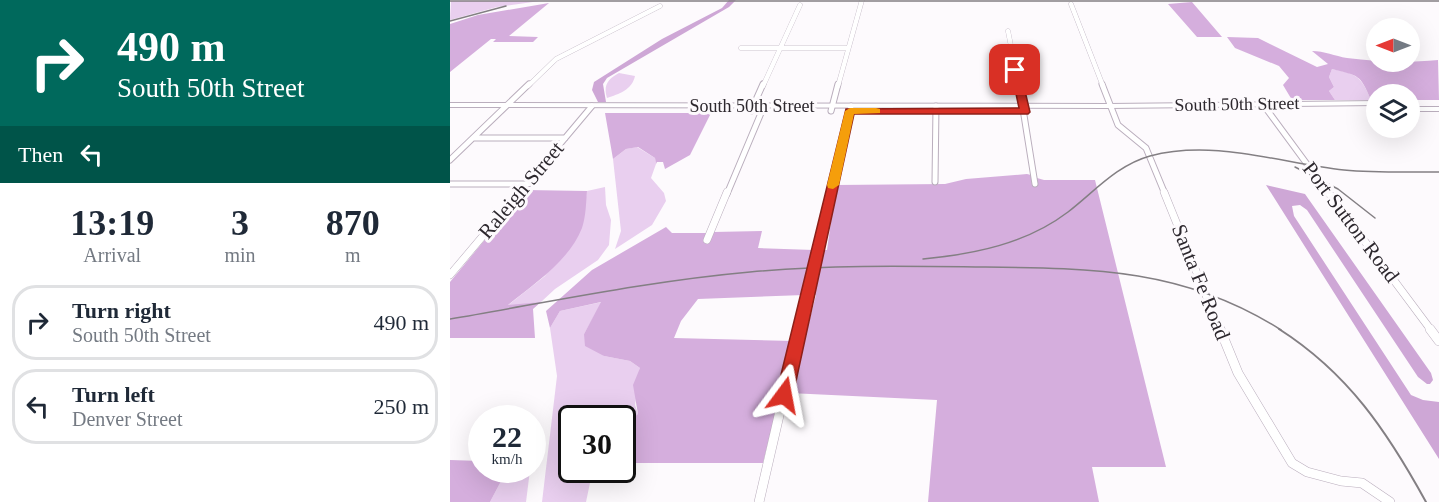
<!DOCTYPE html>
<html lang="en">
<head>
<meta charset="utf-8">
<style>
  :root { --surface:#fff; --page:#f6f6f7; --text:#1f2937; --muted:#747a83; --line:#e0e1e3 }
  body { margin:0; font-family:"Times New Roman",serif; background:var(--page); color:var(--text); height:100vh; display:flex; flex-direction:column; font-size:22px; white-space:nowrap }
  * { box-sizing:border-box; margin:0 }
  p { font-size:20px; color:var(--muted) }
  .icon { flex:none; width:33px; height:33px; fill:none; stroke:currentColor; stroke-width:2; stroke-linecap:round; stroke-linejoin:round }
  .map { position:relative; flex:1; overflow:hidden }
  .side { display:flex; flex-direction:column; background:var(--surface); width:450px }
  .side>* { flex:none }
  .banner { background:#00695c; color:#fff; overflow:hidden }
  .needle { width:39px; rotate:270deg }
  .fabs { position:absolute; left:916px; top:18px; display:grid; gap:12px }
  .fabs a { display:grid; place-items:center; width:54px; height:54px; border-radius:50%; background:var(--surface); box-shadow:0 6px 24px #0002; font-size:30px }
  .speed { position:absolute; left:18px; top:405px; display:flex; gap:12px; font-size:30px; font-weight:700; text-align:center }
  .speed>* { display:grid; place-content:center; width:78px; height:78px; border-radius:50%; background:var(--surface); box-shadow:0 6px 24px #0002; line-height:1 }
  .speed small { font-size:15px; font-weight:400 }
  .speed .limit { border:3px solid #111; border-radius:9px; background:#fff; color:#111 }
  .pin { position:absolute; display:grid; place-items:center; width:51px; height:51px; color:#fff; margin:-26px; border-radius:12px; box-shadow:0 3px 9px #0006 }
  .me { position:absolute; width:66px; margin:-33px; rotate:13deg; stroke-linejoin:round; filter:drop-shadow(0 0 4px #0008) }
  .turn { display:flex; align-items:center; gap:21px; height:126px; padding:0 18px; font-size:27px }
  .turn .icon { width:78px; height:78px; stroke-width:2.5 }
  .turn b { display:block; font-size:42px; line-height:51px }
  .then { display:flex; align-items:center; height:57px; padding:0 18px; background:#0003; gap:12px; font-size:22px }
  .eta { display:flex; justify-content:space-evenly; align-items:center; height:102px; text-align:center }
  .eta b { font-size:36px; font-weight:800; line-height:42px }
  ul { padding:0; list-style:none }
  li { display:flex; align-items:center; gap:18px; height:75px; margin:0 12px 9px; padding:0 6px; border:3px solid var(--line); border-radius:24px }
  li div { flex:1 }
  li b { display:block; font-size:22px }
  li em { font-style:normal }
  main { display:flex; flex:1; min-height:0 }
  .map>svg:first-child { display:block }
  .green { fill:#e9cfef }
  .forest { fill:#d5aedd }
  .water { fill:#cea7d6 }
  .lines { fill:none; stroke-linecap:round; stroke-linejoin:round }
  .street-far3-casing { stroke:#baaebd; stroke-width:5 }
  .street-far2-casing { stroke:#baaebd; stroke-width:7 }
  .street-far1-casing { stroke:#baaebd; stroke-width:8 }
  .street-casing { stroke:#baaebd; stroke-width:10 }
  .primary-casing { stroke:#baaebd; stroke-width:2 }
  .street-far3 { stroke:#fff; stroke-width:4.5 }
  .street-far2 { stroke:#fff; stroke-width:5 }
  .street-far1 { stroke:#fff; stroke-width:7 }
  .street { stroke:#fff; stroke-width:9 }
  .primary { fill:#fff; fill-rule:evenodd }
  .rail-far1 { stroke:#837f83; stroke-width:1.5 }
  .rail { stroke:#837f83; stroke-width:2 }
  .route { fill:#d93025; stroke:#8d1f18; stroke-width:1.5 }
  .slow { fill:#f59e0b }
  .labels { text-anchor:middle; stroke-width:6; stroke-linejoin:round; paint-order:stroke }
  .far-street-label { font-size:18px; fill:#2d282e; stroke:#fdfafd }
  .street-label { font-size:21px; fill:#2d282e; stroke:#fdfafd }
</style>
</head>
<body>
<main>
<section class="side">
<div class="banner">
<div class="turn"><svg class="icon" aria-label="right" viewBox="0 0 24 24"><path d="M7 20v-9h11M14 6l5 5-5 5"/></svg><div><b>490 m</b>South 50th Street</div></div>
<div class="then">Then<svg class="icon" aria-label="left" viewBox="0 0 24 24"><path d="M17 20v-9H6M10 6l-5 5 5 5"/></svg></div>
</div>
<div class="eta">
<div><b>13:19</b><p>Arrival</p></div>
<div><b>3</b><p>min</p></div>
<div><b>870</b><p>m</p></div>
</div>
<ul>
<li><svg class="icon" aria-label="right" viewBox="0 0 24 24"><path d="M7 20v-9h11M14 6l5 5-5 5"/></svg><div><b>Turn right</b><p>South 50th Street</p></div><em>490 m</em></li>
<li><svg class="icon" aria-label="left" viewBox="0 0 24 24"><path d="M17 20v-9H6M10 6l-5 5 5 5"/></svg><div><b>Turn left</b><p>Denver Street</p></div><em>250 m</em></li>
</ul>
</section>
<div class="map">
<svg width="989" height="502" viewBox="0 0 989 502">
  <rect width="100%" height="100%" fill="#fdfafd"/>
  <path class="green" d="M1,1h89l-43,6 -47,13z
    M882,69c25,5 29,7 39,31h-36l-6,-9 5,-4 -5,-10z
    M169,73l16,3c-3,14 -16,18 -28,22 -4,-13 1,-19 12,-25z
    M187,147l18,11 1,6 -5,14 13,15 2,8 -14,24 -37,24 6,-18 -8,-72 13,-10z
    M155,187l1,18 5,15 -2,25 -11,15 -43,29 -14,13 -34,4 38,-30 36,-47 6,-38z
    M152,302l-18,32 20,22 26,5 10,7 -5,37 3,9 -15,11 -1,-7h-50v52h27l-8,8 -5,24h-44l15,-126 -7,-48 10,-17z
    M57,470h23l-4,32h-36z"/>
  <path class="forest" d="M742,2l30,35h-25l-29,-33z
    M99,3l-40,33 29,1 -5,5h-40l3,-3h-5l-41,33v-48l28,-9z
    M777,37l31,1 59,29 11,-3 -16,-13c12,0 23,5 35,7 31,4 60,5 91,2l1,40h-29v-6h-33v6h-6c-11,-26 -12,-24 -39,-31l-3,8 5,10 -5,4 6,9h-43l-9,-15 6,-7 -10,-12 -44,-18z
    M155,113h106l-21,42 -25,14 -2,-7h-6l-1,2 -1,-6 -17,-11 -12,2 -13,10z
    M577,174l4,1 1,10h6l-1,-7 7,2h51l71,287h-74l7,35h-171l9,-102 -148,-7 12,-52h3l12,-46 -5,-1 10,-44h6l9,-65 109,-1 21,-5z
    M76,190l61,1c-1,12 -1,25 -5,37 -13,33 -48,56 -74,77l33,-3 -8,7 2,29h-85v-56z
    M216,227l6,6h34l-3,9h6l4,-10 49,-1 -4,17 56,2 -10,45 -106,4 -17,22 -7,17 119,3 -30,122h-140v-38l15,-11 -5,-29 7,-17 -10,-7 -26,-5 -19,-10 -1,-12 17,-32 -41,9 -10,17 -4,-17 46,-41z
    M0,460l31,1 1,9h25l-17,32h-40z"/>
  <path class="water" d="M279,0h7l-7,7 -122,71 -4,6 3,18h-8l-6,-12 2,-8 68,-43 60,-31z
    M816,185l39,9 126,179 2,7 -3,4h-3l-9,-7 -111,-167 -7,-5 -8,1 2,10 117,179 12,5 16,2v57z"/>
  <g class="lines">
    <defs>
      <path id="street-far3" d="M621,4l32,82
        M558,31l11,55
        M291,48h107
        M78,86l28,-27 104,-53
        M313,86l37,-81
        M388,86l24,-86"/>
      <path id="street-far2" d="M569,84l16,100
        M652,84l16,41 28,23 19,46
        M812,103l67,91
        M301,111l12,-27
        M381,111l7,-27
        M23,138h92
        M0,160l79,-76
        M485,182l1,-76
        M0,184h78
        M68,194l74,-88
        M277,194l37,-88
        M381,194l20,-88"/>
      <path id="street-far1" d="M714,192l56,138
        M878,192l103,138
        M257,240l20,-48
        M0,275l70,-83
        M349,330l32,-138"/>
      <path id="street" d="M770,329l18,44 54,90 15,9 34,9 21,2 28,19
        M980,329l9,12
        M309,502l40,-173"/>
      <path id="primary" d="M927,101v4l-268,3 -659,-1v-4l659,1z
        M960,107h29v4h-29z"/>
    </defs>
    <use href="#street-far3" class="street-far3-casing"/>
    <use href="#street-far2" class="street-far2-casing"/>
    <use href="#street-far1" class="street-far1-casing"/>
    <use href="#street" class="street-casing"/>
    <use href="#primary" class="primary-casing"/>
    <use href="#street-far3" class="street-far3"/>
    <use href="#street-far2" class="street-far2"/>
    <use href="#street-far1" class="street-far1"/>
    <use href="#street" class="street"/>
    <use href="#primary" class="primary"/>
    <path class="rail-far1" d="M0,1h989
      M0,21l56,-15
      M845,167l43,22 37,29
      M473,259c51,-5 103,-15 145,-47 26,-20 49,-47 82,-56 64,-17 130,7 194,14 31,3 63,2 95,2
      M0,319c100,-17 199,-38 300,-47 75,-7 150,-6 226,-5 112,1 207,0 305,63"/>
    <path class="rail" d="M829,329c69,44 108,102 147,173"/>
  </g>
  <path class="route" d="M565,67l5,3 10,42 -2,2h-174l-61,281 -3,5 -6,2 -6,-2 -2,-5 70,-286 173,-1 -8,-38z"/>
  <path class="slow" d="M426,108l4,1v4l-26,1 -15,71 -6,4 -5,-1 -1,-3 18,-74 5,-3z"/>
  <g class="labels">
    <g class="far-street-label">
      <text transform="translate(787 104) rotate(-1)" y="6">South 50th Street</text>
      <text x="302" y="112">South 50th Street</text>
    </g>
    <g class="street-label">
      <text transform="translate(71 190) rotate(-50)" y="7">Raleigh Street</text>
      <text transform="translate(901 222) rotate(53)" y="7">Port Sutton Road</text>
      <text transform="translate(751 282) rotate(68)" y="7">Santa Fe Road</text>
    </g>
  </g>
</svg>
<div class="fabs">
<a><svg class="needle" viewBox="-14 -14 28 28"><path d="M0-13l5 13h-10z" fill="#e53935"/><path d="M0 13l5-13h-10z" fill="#747a83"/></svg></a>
<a><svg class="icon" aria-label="layers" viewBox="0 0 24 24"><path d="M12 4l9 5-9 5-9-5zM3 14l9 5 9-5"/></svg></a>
</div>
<div class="speed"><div>22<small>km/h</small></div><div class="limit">30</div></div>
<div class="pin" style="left:565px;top:70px;background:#d93025"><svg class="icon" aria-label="arrive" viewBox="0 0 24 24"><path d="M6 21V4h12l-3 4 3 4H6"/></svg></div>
<svg class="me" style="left:334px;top:395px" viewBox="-20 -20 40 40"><path d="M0-17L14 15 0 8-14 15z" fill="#d93025" stroke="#fff" stroke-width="4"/></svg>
</div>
</main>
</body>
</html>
